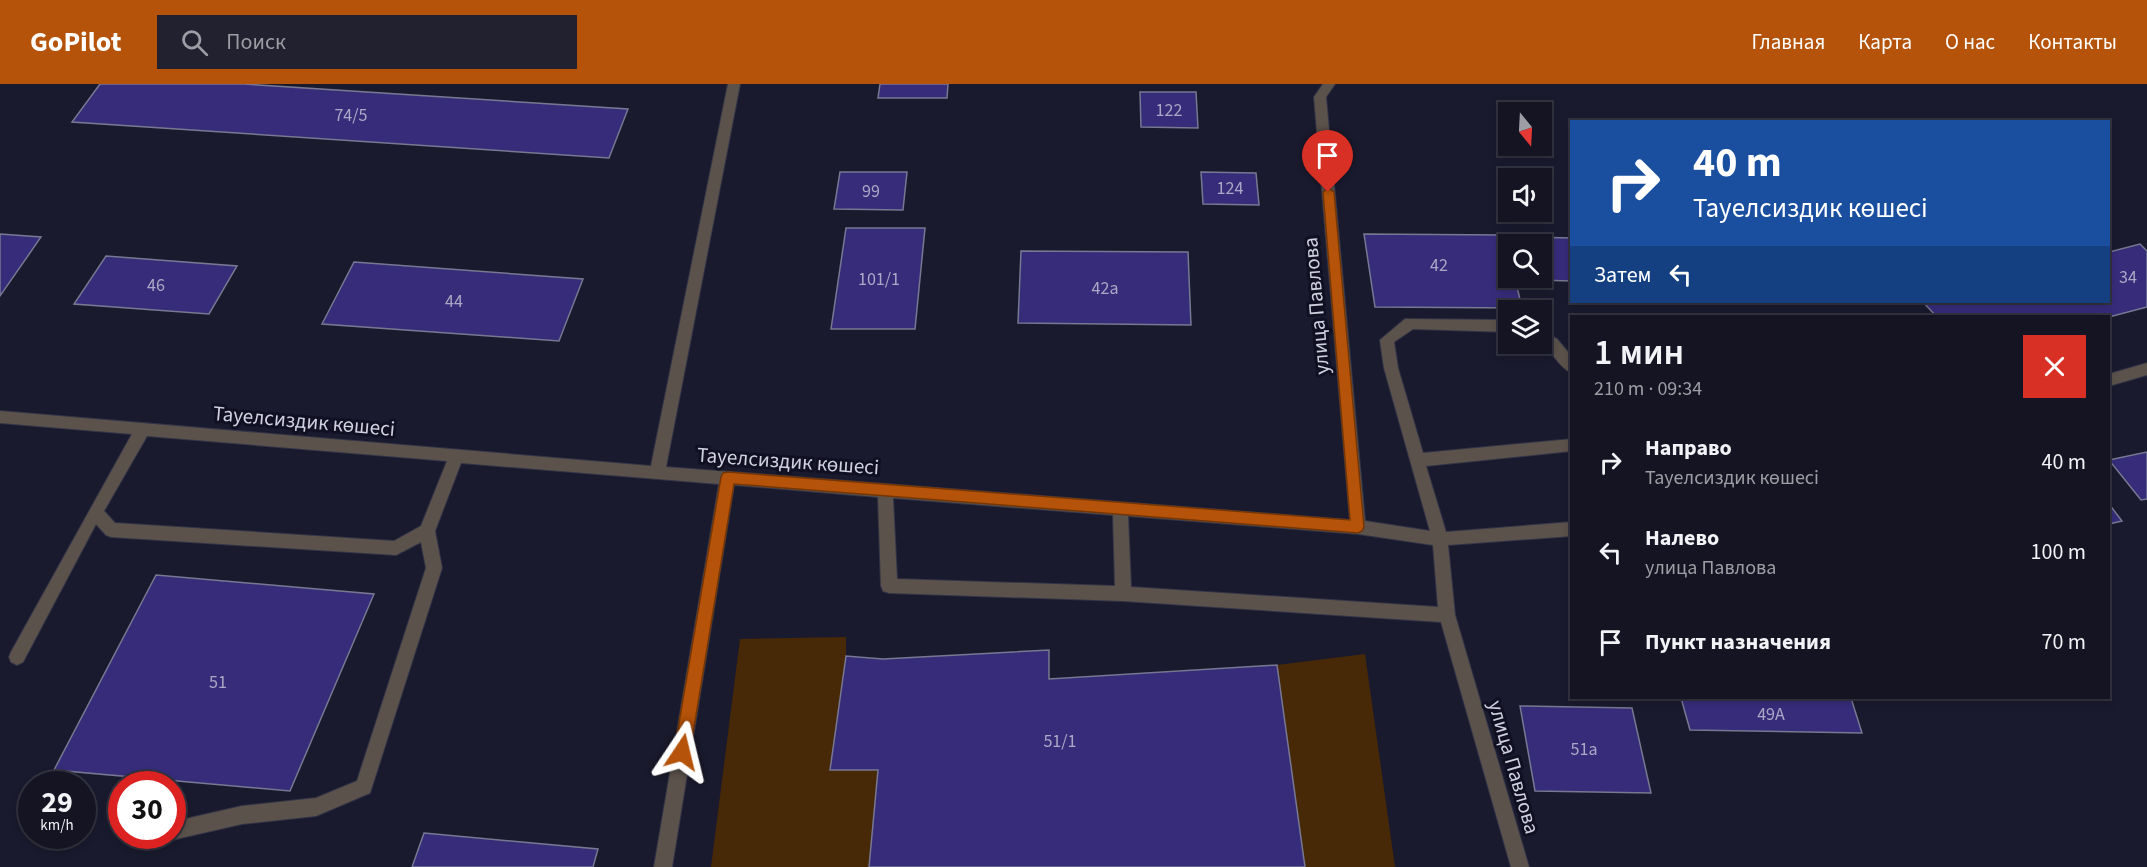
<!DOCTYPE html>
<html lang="ru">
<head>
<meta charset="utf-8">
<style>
  :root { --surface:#141422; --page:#21212f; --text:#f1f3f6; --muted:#9d9ea5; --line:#333340; --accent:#b45309 }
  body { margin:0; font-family:"Source Sans 3",sans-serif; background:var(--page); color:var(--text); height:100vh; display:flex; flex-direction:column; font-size:22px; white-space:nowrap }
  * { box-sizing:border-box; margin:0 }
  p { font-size:20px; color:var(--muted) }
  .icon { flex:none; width:33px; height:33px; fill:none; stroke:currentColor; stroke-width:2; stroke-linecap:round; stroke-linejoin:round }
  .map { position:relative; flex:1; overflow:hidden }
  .drawer { position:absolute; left:1570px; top:231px; width:540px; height:384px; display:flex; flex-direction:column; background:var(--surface); border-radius:0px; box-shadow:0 3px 9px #0003,0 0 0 2px var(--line) }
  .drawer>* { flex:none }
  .banner { position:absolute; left:1570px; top:36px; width:540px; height:183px; border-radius:0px; box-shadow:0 3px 9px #0003,0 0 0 2px var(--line); background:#1a4fa0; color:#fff; overflow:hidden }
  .needle { width:39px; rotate:162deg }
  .fabs { position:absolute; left:1498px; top:18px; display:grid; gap:12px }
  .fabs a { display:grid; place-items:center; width:54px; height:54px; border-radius:0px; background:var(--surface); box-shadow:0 3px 9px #0003,0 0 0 2px var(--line); font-size:30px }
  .speed { position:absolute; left:18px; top:687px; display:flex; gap:12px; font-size:30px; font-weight:700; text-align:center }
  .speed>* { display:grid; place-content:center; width:78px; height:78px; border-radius:50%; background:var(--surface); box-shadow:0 3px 9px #0003,0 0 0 2px var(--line); line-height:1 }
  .speed small { font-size:15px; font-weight:400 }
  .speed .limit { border:9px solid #d22; background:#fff; color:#111 }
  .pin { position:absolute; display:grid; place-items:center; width:51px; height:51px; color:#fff; margin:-62px -26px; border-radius:50% 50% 50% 0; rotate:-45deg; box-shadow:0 0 6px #0007 }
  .pin .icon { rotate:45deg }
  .me { position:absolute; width:66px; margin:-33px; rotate:10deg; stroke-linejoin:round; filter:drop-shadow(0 0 4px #0008) }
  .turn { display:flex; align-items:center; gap:21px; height:126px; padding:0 24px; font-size:27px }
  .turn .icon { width:78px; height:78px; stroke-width:2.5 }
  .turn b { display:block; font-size:42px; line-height:51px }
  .then { display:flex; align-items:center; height:57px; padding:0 24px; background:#0003; gap:12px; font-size:22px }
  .round { display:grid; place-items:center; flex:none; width:63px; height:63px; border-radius:0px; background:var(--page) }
  .head { display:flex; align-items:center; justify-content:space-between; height:102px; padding:0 24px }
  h1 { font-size:36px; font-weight:600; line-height:45px }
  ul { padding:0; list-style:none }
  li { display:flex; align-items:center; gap:18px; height:90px; padding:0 24px }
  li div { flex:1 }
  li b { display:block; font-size:22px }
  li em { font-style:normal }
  header { display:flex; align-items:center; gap:36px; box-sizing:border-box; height:84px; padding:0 30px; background:var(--accent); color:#fff }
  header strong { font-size:28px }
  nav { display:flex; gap:33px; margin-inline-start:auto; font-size:21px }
  .search { width:420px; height:54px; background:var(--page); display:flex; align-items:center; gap:15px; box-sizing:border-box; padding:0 21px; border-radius:0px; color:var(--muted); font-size:22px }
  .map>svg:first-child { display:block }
  .green { fill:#472807 }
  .building { fill:#372c7a; stroke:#777891; stroke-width:1.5 }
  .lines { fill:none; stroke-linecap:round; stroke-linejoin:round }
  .minor-casing { stroke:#333447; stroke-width:2 }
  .minor { fill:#5b524b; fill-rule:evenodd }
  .route { fill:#b45309; stroke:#753606; stroke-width:1.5 }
  .labels { text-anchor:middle; stroke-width:6; stroke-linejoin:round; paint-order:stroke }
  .number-label { font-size:18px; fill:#aaa8c6 }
  .street-label { font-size:21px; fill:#d0d1df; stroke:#111023 }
</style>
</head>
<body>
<header>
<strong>GoPilot</strong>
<div class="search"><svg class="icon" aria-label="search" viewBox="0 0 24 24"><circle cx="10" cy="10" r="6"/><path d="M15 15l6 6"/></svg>Поиск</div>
<nav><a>Главная</a><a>Карта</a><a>О нас</a><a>Контакты</a></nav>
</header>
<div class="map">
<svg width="2147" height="783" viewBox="0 0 2147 783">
  <rect width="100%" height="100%" fill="#1a1a2e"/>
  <path class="green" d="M846,553v19l-16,113 48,1 -9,97h-158l29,-228z
    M1365,570l30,213h48h-138l-28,-202z"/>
  <path class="building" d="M100,0h144l384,25 -19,49 -537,-36z
    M880,0h68l-1,14h-69z
    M1140,8h56l2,36 -57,-1z
    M840,88h67l-4,38 -69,-1z
    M1201,88l55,1 3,32 -56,-1z
    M846,144h79l-10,101h-84z
    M0,150l41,3 -41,59z
    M1364,150l141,1 4,17v26h6l7,30 -147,-1z
    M1527,153l45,1v43l-35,-1v-2h5v-34h-13z
    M2140,160l7,7v56l-38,10 -173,-1 -13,-14h186v-50z
    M1021,167l167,1 3,73 -173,-2z
    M106,172l131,10 -28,48 -135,-10z
    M354,178l229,17 -24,62 -237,-17z
    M2147,368v47l-6,1 -32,-40z
    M2109,420l13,17 -13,3z
    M156,491l218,19 -84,197 -236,-21z
    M1049,566v29l228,-14 28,202h-436l9,-97h-48l16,-114 37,3z
    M1681,614h170l11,35 -172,-3z
    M1520,622l112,2 19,85 -116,-2z
    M424,749l174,16 -5,18h-181z"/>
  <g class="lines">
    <defs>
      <path id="minor" d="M728,0h12l-74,383 684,53 -36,-423 9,-13h12l-9,13 39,424 65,10 -46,-163 -4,-28 25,-21 104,1v12l-96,-3 -19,13 4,26 25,85 149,-14v12l-146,15 20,66 126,-10v14l-124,9 7,70 74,252h-18l-70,-245 -318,-21 -234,-8 -6,-2 -2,-5 -3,-89 -144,-12 -62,382h-18l65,-383 -258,-21 -26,68 7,37 -72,225 -54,23 -74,8 -70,16 -6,-3 -1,-1h7v-14l70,-16 74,-8 41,-17 69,-213 -5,-26 -25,13 -285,-18 -5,-2 -10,-11 -73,138 -6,3 -6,-3 -2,-5 2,-5 121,-218 -132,-11v-12l651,55zM147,352l300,25 -26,65 -27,15 -279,-18 -11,-12zM893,414l220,17 2,71 -218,-7zM1128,432l230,18 75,11 5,62 -307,-20z
        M1542,247l15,8 15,18v16c-13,-5 -19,-22 -31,-29z
        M2147,279v12l-38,11v-12z
        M135,752h25l-3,6 -14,4 -6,-3z"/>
    </defs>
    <use href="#minor" class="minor-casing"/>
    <use href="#minor" class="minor"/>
  </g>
  <path class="route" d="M1328,104l6,4 30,335 -2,4 -4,2 -624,-49 -44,268 -2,6 -6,2 -5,-2 -3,-6 47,-275 2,-4 5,-1 622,48 -27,-328z"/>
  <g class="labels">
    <g class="number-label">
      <text x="1169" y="32">122</text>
      <text x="351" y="37">74/5</text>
      <text x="1230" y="110">124</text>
      <text x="871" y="113">99</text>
      <text x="1439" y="187">42</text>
      <text x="2128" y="199">34</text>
      <text x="879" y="201">101/1</text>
      <text x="156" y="207">46</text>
      <text x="1105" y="210">42а</text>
      <text x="454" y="223">44</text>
      <text x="218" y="604">51</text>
      <text x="1771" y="636">49А</text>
      <text x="1060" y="663">51/1</text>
      <text x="1584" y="671">51а</text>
    </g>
    <g class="street-label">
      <text transform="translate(1316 222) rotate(-95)" y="7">улица Павлова</text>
      <text transform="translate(304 337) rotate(5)" y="7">Тауелсиздик көшесі</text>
      <text transform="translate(788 377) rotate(4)" y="7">Тауелсиздик көшесі</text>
      <text transform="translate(1514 683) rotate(74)" y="7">улица Павлова</text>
    </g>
  </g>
</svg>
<div class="fabs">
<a><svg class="needle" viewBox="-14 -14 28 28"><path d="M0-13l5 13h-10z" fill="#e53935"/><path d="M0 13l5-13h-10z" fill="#9d9ea5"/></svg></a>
<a><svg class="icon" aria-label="sound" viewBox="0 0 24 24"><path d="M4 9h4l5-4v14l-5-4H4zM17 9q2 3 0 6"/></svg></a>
<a><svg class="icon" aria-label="search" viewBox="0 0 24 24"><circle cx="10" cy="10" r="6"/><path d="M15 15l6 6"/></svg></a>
<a><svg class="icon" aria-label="layers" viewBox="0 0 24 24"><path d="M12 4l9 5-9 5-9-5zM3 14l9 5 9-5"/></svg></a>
</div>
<div class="speed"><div>29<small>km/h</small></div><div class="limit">30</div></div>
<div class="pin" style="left:1328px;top:108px;background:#d93025"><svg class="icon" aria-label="arrive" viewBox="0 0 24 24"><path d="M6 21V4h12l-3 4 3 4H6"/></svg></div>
<svg class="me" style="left:682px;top:668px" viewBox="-20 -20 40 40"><path d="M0-17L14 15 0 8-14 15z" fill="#b45309" stroke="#fff" stroke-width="4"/></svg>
<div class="banner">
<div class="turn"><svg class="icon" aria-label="right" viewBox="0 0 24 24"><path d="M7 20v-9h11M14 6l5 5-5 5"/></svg><div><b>40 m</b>Тауелсиздик көшесі</div></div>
<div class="then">Затем<svg class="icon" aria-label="left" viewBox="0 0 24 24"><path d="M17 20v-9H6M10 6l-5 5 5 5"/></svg></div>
</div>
<section class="drawer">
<div class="head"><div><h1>1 мин</h1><p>210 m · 09:34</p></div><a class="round" style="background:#d93025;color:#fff"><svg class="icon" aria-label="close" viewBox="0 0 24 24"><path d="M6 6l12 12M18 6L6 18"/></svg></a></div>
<ul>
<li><svg class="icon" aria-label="right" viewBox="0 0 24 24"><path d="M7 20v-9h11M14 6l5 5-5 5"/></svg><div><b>Направо</b><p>Тауелсиздик көшесі</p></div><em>40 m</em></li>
<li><svg class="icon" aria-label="left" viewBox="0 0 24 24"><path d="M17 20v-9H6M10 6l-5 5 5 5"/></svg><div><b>Налево</b><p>улица Павлова</p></div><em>100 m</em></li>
<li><svg class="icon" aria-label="arrive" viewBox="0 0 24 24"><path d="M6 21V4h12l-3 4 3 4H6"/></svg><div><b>Пункт назначения</b></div><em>70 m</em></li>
</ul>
</section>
</div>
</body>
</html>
